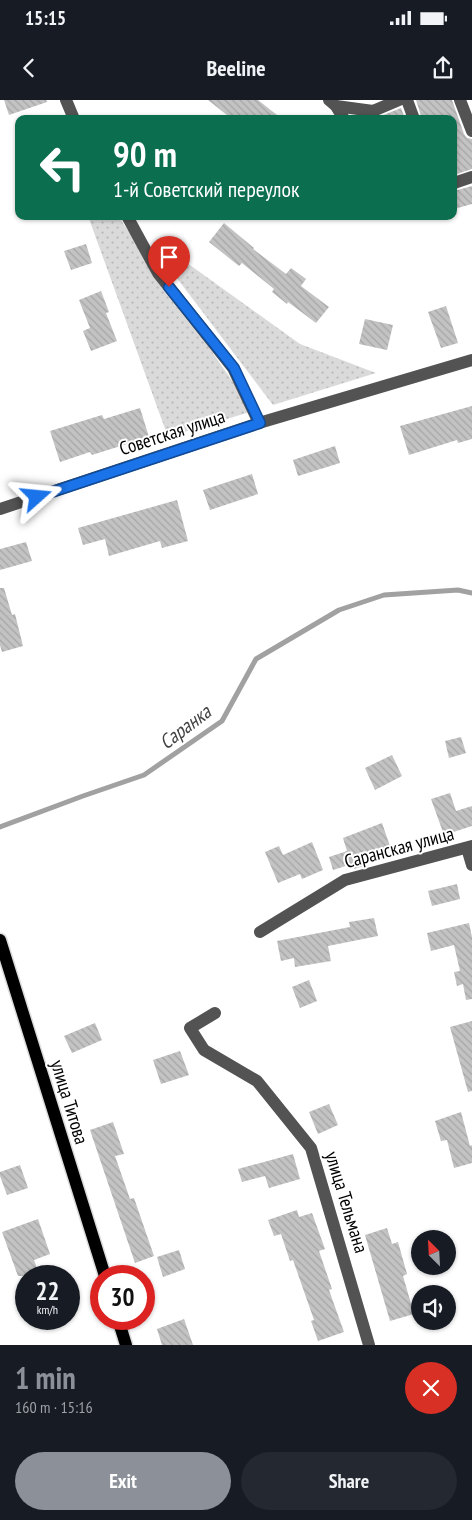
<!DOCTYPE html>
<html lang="en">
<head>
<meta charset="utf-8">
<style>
  :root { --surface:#171b24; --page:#242831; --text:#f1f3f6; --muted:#9ea1a6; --accent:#8c9099 }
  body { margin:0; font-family:"PT Sans Narrow",sans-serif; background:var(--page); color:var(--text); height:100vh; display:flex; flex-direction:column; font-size:19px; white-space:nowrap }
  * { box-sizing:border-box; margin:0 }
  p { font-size:16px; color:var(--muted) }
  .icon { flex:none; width:28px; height:28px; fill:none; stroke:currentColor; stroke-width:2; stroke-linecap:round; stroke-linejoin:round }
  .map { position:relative; height:1245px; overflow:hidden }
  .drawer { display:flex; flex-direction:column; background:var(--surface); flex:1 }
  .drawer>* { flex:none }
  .hud { position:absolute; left:15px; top:15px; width:442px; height:105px; border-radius:10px; box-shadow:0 1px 4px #0004; background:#0b6e4f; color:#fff; overflow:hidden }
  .needle { width:32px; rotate:336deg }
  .controls { position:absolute; left:411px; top:1130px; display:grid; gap:10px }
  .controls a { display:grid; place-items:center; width:45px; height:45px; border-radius:50%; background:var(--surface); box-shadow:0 1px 4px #0004; font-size:25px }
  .speed { position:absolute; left:15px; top:1165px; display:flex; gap:10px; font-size:25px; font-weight:700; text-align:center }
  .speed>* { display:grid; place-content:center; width:65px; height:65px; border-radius:50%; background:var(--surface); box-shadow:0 1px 4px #0004; line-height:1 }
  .speed small { font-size:12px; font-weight:400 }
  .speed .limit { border:8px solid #d22; background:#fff; color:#111 }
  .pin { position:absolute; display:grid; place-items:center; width:42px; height:42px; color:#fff; margin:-51px -21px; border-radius:50% 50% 50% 0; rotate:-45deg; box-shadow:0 0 5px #0007 }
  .pin .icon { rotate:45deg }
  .me { position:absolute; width:55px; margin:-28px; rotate:72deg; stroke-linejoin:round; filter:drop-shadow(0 0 4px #0008) }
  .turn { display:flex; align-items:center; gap:18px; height:105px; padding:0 15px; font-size:22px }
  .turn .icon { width:65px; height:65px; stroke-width:2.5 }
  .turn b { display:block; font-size:35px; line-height:42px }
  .round { display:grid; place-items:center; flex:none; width:52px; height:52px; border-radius:26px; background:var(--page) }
  .overview { display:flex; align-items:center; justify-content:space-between; height:85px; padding:0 15px }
  h1 { font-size:30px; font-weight:700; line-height:38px; color:var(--accent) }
  .cta { display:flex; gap:10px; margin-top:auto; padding:10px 15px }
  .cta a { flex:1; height:58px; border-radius:30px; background:var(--accent); color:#fff; font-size:20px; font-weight:700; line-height:58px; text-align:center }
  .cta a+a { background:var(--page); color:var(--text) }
  .status { display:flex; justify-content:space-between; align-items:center; height:35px; padding:0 25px; background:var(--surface); direction:ltr }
  .status svg { height:14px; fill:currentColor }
  header { display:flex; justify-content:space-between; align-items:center; height:65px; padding:0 15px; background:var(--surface); font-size:22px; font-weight:700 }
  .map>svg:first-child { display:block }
  .grass { fill:url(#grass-dots) }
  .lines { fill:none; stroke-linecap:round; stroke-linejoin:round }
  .stream { stroke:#a1a1a1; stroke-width:5 }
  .building { fill:url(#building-back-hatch) }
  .major-casing { stroke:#dbdbdb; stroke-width:15 }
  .minor { stroke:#535353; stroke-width:12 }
  .major { stroke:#000; stroke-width:12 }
  .route-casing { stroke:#114b97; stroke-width:12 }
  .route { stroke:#1a73e8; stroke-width:9 }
  .labels { text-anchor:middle; stroke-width:4; stroke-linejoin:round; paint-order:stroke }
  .street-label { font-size:19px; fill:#000; stroke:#fff }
  .water-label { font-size:20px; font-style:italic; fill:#424242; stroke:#fff }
</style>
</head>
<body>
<div class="status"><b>15:15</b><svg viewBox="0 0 49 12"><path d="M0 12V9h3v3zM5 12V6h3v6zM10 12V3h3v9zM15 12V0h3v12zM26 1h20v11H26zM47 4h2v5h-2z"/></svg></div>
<header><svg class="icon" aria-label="back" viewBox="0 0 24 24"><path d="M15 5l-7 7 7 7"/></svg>Beeline<svg class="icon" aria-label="share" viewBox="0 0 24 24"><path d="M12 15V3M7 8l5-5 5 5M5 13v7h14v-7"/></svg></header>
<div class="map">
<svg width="472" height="1245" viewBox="0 0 472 1245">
  <defs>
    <pattern id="grass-dots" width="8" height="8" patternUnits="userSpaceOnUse" patternTransform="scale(1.25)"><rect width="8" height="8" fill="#dadada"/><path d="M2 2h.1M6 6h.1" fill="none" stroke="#b9b9b9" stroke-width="1.8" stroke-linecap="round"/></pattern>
    <pattern id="building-back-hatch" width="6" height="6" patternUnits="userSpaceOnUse" patternTransform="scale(1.25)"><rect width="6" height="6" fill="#c3c3c3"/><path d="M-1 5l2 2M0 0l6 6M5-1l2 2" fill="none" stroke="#a6a6a6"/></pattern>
  </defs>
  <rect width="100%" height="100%" fill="#fff"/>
  <path class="grass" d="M88,116h30l135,195 -85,26z
    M176,155l124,89 76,29 -103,32 -103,-136z"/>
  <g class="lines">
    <path class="stream" d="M0,727l83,-31 61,-21 78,-54 34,-62 83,-49 45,-15 74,-5 14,3"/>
  </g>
  <path class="building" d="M4,0h42l1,2 -38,13z
    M208,0h50l24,19h-50z
    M416,0h36l12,34 3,4 5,1v30l-18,6v-56h-32z
    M401,8l4,11h-30l1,-1z
    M472,86v18l-18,5v-18z
    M224,123l30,25 -1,1 33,25 5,-6 15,11 -5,7 28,21 -13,16 -28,-21 -1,2 -15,-12 2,-3 -32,-26 -3,3 -30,-24z
    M86,144l6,19 -21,7 -7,-19z
    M101,191l8,21 -3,1 11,28 -26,10 -8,-20 7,-3 -11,-28z
    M446,206l12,37 -17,5 -13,-36z
    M365,219l28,6 -6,25 -28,-6z
    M472,306v33l-14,4 -1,-3 -48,15 -9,-29z
    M140,308l9,29 -57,18 -2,-3 -30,10 -10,-31 52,-16 2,4z
    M335,346l5,17 -42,13 -5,-16z
    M252,374l6,20 -48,16 -7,-20z
    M177,400l11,41 -26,7 -2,-7 -51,15 -4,-17 -22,6 -5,-17z
    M26,442l6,19 -32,9v-21z
    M0,488h4l8,27 3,-1 8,32 -21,6 -2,-7z
    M461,637l5,16 -17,5 -4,-17z
    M392,655l10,21 -27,14 -10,-22z
    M450,693l6,18 16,-5v20l-28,9 -13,-36z
    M382,723l9,26 -26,10 2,6 -13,4 -2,-5 -19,6 -4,-13 18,-6 -4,-13z
    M312,742l11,28 -21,9 -2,-5 -22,9 -13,-31 14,-6 4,9z
    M457,784l3,15 -28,7 -4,-15z
    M374,818l4,18 -50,10 3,15 -36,6 -1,-9 -13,3 -4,-20 73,-14 -1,-5z
    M469,823l3,14v62l-6,1 -3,-16 -6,2 -3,-14 6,-1 -6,-26 -23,6 -4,-18z
    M309,880l8,21 -17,7 -8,-21z
    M472,921v70l-4,1 -18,-65z
    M95,923l7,17 -30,13 -8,-17z
    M180,951l9,24 -28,9 -8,-24z
    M329,1004l9,21 -20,9 -9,-22z
    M461,1012l9,34 2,-1v18l-18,5 -7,-28 -6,1 -6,-20z
    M113,1022l11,32 -9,2 15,43 4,-1 20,58 -19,7 -45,-133z
    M293,1054l7,25 -31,9 -4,-12 -23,6 -4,-13z
    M20,1065l8,23 -21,7 -7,-19v-4z
    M297,1110l2,7 13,-4 13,36 -6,2 13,38 -3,1 15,42 -26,9 -7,-20 3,-1 -21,-60 -3,1 -9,-27 -7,2 -6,-16z
    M38,1119l12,35 -16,6 6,16h-22l-16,-44z
    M387,1128l5,16 6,-2 9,32 -4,2 11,38 -24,7 -25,-86z
    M179,1150l6,19 -22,8 -6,-20z
    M184,1219l9,26h-31l-5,-16z"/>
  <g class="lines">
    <defs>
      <path id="major" d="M0,840l105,336
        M118,1219l8,26"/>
    </defs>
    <use href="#major" class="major-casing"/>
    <path class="minor" d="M66,0l8,19
      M329,0l7,6 8,13
      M407,0l7,19
      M460,0l12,31
      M336,6l37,5 26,-11
      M454,83l18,-6
      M127,116l31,57 75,95 26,55
      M0,409l259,-86 213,-63
      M467,748l5,17
      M260,832l85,-52 127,-34
      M215,913l-25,15 14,22 53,31 54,67 58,197"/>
    <use href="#major" class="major"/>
  </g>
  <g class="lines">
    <defs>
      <path id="route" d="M37,397l223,-74 -26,-55 -65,-81"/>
    </defs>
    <use href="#route" class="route-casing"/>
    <use href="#route" class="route"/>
  </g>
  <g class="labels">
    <g class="street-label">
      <text transform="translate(172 332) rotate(-18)" y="7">Советская улица</text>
      <text transform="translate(399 747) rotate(-15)" y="7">Саранская улица</text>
      <text transform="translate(70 1002) rotate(73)" y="7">улица Титова</text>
      <text transform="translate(347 1102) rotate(73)" y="7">улица Тельмана</text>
    </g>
    <g class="water-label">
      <text transform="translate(185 627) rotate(-37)" y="7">Саранка</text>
    </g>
  </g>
</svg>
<div class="controls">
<a><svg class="needle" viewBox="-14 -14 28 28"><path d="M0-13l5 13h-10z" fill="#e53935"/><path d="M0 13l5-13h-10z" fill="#9ea1a6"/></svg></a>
<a><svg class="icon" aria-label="sound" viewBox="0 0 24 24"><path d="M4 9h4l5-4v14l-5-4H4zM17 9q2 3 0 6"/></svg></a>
</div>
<div class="speed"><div>22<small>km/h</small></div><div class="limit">30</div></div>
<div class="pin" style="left:169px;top:187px;background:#d93025"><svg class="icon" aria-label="arrive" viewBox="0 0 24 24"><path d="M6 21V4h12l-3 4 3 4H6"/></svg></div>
<svg class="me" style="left:37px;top:397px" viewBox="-20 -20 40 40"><path d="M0-17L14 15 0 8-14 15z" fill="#1a73e8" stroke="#fff" stroke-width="4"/></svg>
<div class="hud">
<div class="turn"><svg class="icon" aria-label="left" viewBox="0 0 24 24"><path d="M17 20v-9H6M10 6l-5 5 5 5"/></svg><div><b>90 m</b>1-й Советский переулок</div></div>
</div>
</div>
<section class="drawer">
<div class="overview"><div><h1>1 min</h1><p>160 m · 15:16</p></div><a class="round" style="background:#d93025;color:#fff"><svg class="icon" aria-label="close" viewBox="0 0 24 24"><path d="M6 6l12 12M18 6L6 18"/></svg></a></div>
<div class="cta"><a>Exit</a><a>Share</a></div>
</section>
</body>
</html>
